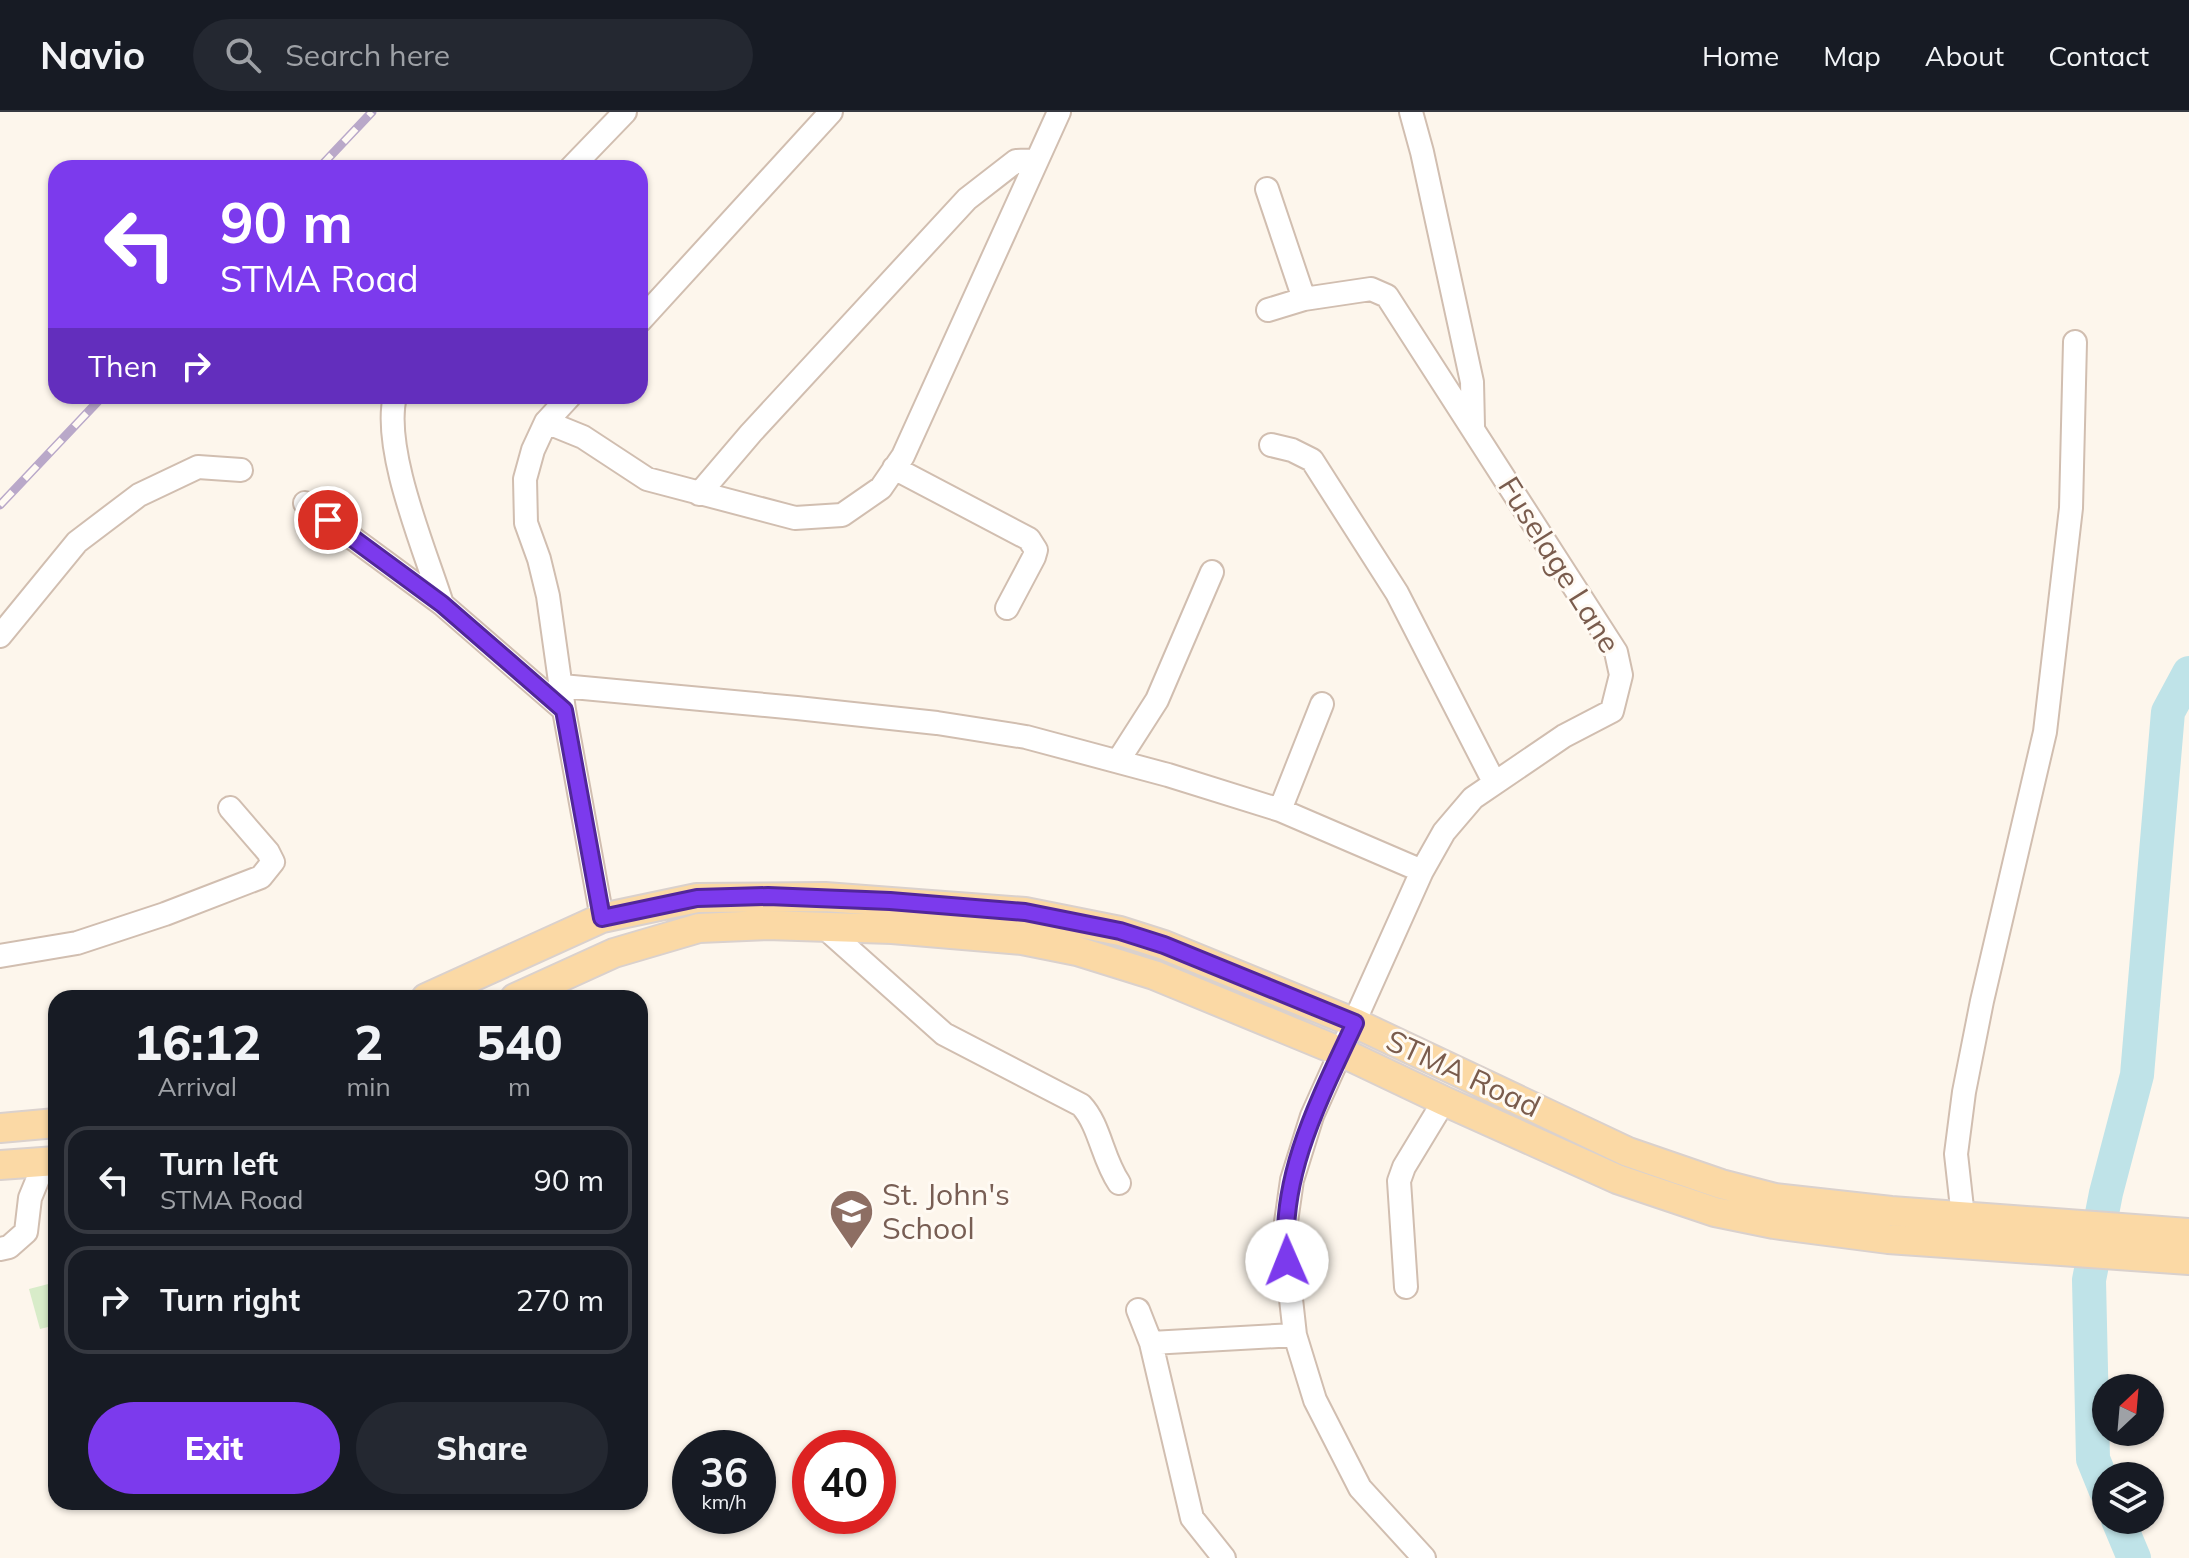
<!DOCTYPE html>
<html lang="en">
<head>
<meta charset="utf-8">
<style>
  :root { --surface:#171b24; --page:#242831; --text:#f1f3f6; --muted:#9ea1a6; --line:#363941; --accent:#7c3aed }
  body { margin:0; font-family:Mulish,sans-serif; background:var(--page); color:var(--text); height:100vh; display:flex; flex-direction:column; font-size:30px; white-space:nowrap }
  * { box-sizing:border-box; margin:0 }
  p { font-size:26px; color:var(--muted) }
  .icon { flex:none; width:44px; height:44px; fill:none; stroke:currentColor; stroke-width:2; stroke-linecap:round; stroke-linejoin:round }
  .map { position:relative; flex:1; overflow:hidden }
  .panel { position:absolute; left:48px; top:878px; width:600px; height:520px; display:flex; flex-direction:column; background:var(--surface); border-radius:24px; box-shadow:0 2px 6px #0004 }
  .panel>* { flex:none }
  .banner { position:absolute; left:48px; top:48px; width:600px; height:244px; border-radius:24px; box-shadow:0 2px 6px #0004; background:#7c3aed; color:#fff; overflow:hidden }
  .needle { width:52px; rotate:26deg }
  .controls { position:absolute; left:2092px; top:1262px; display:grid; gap:16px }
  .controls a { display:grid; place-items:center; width:72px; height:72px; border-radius:50%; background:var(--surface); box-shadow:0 2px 6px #0004; font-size:40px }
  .speed { position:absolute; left:672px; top:1318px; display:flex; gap:16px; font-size:40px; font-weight:700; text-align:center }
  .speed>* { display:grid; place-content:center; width:104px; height:104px; border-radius:50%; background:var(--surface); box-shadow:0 2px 6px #0004; line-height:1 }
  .speed small { font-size:20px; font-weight:400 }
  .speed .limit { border:12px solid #d22; background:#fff; color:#111 }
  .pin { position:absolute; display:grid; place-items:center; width:68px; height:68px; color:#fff; margin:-34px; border:4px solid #fff; border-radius:50%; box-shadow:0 2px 8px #0007 }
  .me { position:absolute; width:88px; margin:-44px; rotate:359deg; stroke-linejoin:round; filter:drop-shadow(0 0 6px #0008) }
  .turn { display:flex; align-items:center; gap:28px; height:168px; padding:0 40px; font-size:36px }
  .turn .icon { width:104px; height:104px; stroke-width:2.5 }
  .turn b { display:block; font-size:56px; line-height:68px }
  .then { display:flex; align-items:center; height:76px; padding:0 40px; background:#0003; gap:16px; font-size:30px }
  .eta { display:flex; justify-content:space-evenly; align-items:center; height:136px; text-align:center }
  .eta b { font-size:48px; font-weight:800; line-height:56px }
  .primary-button { display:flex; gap:16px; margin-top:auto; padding:16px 40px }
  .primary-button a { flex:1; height:92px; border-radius:48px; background:var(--accent); color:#fff; font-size:32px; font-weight:800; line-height:92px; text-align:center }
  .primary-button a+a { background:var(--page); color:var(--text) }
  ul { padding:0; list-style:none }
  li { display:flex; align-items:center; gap:24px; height:108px; margin:0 16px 12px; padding:0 24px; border:4px solid var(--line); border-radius:24px }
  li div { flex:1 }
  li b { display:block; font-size:30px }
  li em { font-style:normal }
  header { display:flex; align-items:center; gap:48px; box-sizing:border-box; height:112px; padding:0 40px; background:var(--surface); border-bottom:2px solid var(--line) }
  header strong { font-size:38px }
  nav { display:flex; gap:44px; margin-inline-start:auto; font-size:28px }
  .search { width:560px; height:72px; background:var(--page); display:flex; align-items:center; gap:20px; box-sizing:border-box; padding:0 28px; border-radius:44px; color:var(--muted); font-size:30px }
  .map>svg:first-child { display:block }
  .green { fill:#d8ecc9 }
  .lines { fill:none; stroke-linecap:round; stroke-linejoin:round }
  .river { stroke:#bfe3e8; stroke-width:34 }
  .minor-casing { stroke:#d1beb0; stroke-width:26 }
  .major-casing { stroke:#dad1cd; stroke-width:32 }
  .minor { stroke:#fff; stroke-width:22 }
  .major { stroke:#fbd9a5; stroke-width:28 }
  .rail-casing { stroke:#b9a8c9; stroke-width:9 }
  .rail { stroke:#fffaf3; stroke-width:6; stroke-dasharray:18; stroke-linecap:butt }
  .route-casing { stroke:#51269a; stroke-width:20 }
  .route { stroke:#7c3aed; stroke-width:14 }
  .labels { text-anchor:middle; stroke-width:6; stroke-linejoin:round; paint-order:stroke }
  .street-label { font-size:30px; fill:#7a5c4d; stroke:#fffaf3 }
  .education-label { font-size:30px; fill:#785e54; stroke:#fffaf3; text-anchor:start }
</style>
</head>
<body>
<header>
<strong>Navio</strong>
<div class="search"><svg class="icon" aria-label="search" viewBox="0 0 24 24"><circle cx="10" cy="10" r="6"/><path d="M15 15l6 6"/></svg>Search here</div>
<nav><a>Home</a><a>Map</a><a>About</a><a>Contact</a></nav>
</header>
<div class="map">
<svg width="2189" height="1446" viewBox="0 0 2189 1446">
  <rect width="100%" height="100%" fill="#fdf6ec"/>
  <path class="green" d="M56,1170v43l-16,4 -11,-40z"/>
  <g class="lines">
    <path class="river" d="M2106,1379l-13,-32 -4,-179 17,-87 31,-118 31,-363 21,-39
      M2118,1408l16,38"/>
    <defs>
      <path id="minor" d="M1411,0l11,40 50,230 1,44
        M571,56l54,-56
        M1267,77l37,110
        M1268,198l36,-11 67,-10 16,7 229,356 5,23 -9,36 -48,25 -91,62 -29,34 -22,39 -110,245 -20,64 -8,56 11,99 20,65 45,88 64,70
        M640,209l191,-209
        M395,284c-13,54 30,154 47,208
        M570,284l-24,26 -13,28 -8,29 1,44 13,36 9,37 16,114 38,208
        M546,310l37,15 64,42 148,39 47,-3 39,-27 22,-32 156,-344
        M1271,333l21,5 20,10 85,133 97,189
        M894,356l135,71 7,11 -2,7 -27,51
        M699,382l52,-61 216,-234 49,-38 20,-1
        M305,391l137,101 122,106
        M0,524l77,-94 62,-47 59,-28 43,3
        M562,574l235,22 140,15 89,14 142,38 112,35 142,61
        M1118,649l39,-61 55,-128
        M1280,698l42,-106
        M824,815l120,107 137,71c19,20 21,53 38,78
        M0,844l77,-13 88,-29 96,-37 12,-15 -5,-10 -38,-44
        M1963,1105l-7,-63 8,-62 18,-91 63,-269 26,-224 4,-166
        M0,1137l9,-2 17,-15 4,-34 14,-34
        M1406,1175l-7,-106 5,-14 40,-66
        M1138,1198l13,33 144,-8
        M1151,1231l41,175 32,40"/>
      <path id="major" d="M426,886l176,-80 95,-20 128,-1 200,15 95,19 44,14 191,78 273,129 93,32 54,14 116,13 298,22
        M515,886l99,-45 85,-25 68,-3 125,4 130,11 55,11 77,24 187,77 103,49 173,78 98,33 59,12 114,15 301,21
        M0,1016l56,-5
        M0,1053l56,-4"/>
    </defs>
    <use href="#minor" class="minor-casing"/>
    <use href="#major" class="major-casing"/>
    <use href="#minor" class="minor"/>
    <use href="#major" class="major"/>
    <defs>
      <path id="rail" d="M319,56l53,-56
        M0,393l103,-109"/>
    </defs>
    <use href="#rail" class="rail-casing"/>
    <use href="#rail" class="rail"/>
  </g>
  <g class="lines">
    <defs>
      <path id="route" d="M328,408l114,84 122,106 38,208 95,-20 71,-2 122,5 135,11 95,19 44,14 191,78c-35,75 -77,154 -68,238"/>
    </defs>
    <use href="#route" class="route-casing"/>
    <use href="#route" class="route"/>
  </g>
  <defs>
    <symbol id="school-pin" viewBox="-11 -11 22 30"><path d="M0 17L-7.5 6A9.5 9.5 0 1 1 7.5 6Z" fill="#8d6e63" stroke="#fffaf3"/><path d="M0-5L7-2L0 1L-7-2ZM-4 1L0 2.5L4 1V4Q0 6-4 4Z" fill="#fff"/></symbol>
  </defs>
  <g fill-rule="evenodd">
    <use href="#school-pin" x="826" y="1074" width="51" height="69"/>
  </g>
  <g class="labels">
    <g class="street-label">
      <text transform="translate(1559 453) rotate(58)" y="10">Fuselage Lane</text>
      <text transform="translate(1463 962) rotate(25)" y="10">STMA Road</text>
    </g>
    <g class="education-label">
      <text x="882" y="1093">St. John's<tspan x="882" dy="34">School</tspan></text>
    </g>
  </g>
</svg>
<div class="controls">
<a><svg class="needle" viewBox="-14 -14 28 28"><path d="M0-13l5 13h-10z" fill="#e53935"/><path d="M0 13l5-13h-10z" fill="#9ea1a6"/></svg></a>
<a><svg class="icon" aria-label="layers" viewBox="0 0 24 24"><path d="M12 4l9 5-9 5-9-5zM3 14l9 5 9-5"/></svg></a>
</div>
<div class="speed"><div>36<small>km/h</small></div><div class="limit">40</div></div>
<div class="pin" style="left:328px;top:408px;background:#d93025"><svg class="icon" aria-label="arrive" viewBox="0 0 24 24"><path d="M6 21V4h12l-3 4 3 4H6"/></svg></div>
<svg class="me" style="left:1287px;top:1149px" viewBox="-20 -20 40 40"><circle r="19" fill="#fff"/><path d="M0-13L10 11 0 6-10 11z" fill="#7c3aed"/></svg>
<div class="banner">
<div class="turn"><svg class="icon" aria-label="left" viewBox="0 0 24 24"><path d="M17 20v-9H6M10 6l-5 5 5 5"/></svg><div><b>90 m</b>STMA Road</div></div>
<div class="then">Then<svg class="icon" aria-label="right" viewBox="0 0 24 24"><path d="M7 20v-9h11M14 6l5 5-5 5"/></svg></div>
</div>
<section class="panel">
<div class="eta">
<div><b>16:12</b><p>Arrival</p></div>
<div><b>2</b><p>min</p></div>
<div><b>540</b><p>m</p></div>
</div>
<ul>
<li><svg class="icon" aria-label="left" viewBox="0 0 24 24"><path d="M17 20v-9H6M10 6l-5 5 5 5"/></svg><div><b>Turn left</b><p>STMA Road</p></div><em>90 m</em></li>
<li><svg class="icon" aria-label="right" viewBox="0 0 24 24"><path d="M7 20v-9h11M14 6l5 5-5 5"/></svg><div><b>Turn right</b></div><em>270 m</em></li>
</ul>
<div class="primary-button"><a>Exit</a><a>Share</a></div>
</section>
</div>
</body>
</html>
